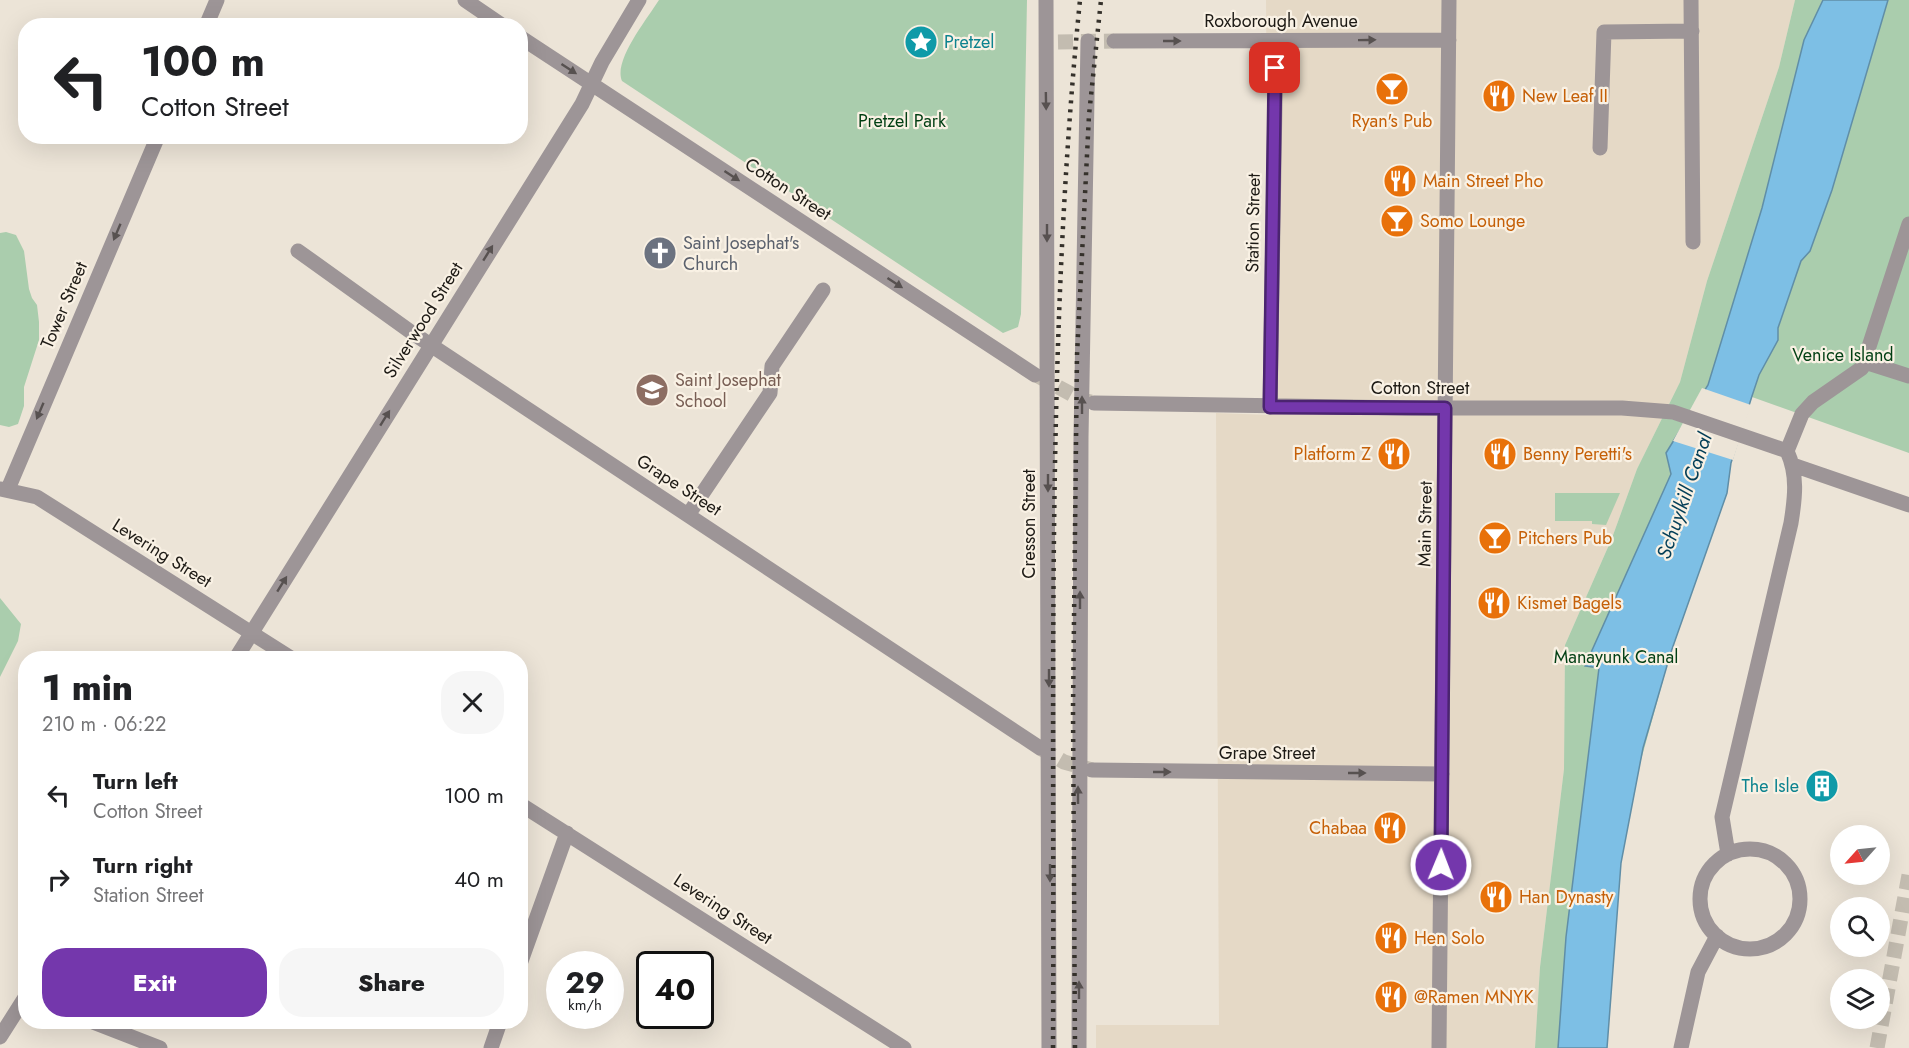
<!DOCTYPE html>
<html lang="en">
<head>
<meta charset="utf-8">
<style>
  :root { --surface:#fff; --page:#f6f6f6; --text:#202124; --muted:#757577; --accent:#7437ac }
  body { margin:0; font-family:Jost,sans-serif; background:var(--page); color:var(--text); height:100vh; display:flex; flex-direction:column; font-size:22px; white-space:nowrap }
  * { box-sizing:border-box; margin:0 }
  p { font-size:20px; color:var(--muted) }
  .icon { flex:none; width:33px; height:33px; fill:none; stroke:currentColor; stroke-width:2; stroke-linecap:round; stroke-linejoin:round }
  .map { position:relative; flex:1; overflow:hidden }
  .sheet { position:absolute; left:18px; top:651px; width:510px; height:378px; display:flex; flex-direction:column; background:var(--surface); border-radius:24px; box-shadow:0 6px 24px #0002 }
  .sheet>* { flex:none }
  .banner { position:absolute; left:18px; top:18px; width:510px; height:126px; border-radius:24px; box-shadow:0 6px 24px #0002; background:#fff; color:var(--text); overflow:hidden }
  .needle { width:39px; rotate:243deg }
  .controls { position:absolute; left:1830px; top:825px; display:grid; gap:12px }
  .controls a { display:grid; place-items:center; width:60px; height:60px; border-radius:50%; background:var(--surface); box-shadow:0 6px 24px #0002; font-size:30px }
  .speed { position:absolute; left:546px; top:951px; display:flex; gap:12px; font-size:30px; font-weight:700; text-align:center }
  .speed>* { display:grid; place-content:center; width:78px; height:78px; border-radius:50%; background:var(--surface); box-shadow:0 6px 24px #0002; line-height:1 }
  .speed small { font-size:15px; font-weight:400 }
  .speed .limit { border:3px solid #111; border-radius:9px; background:#fff; color:#111 }
  .pin { position:absolute; display:grid; place-items:center; width:51px; height:51px; color:#fff; margin:-26px; border-radius:12px; box-shadow:0 3px 9px #0006 }
  .me { position:absolute; width:66px; margin:-33px; rotate:1deg; stroke-linejoin:round; filter:drop-shadow(0 0 4px #0008) }
  .turn { display:flex; align-items:center; gap:21px; height:126px; padding:0 24px; font-size:27px }
  .turn .icon { width:78px; height:78px; stroke-width:2.5 }
  .turn b { display:block; font-size:42px; line-height:51px }
  .round { display:grid; place-items:center; flex:none; width:63px; height:63px; border-radius:24px; background:var(--page) }
  .headline { display:flex; align-items:center; justify-content:space-between; height:102px; padding:0 24px }
  h1 { font-size:36px; font-weight:800; line-height:45px }
  .cta { display:flex; gap:12px; margin-top:auto; padding:12px 24px }
  .cta a { flex:1; height:69px; border-radius:24px; background:var(--accent); color:#fff; font-size:24px; font-weight:800; line-height:69px; text-align:center }
  .cta a+a { background:var(--page); color:var(--text) }
  ul { padding:0; list-style:none }
  li { display:flex; align-items:center; gap:18px; height:84px; padding:0 24px }
  li div { flex:1 }
  li b { display:block; font-size:22px }
  li em { font-style:normal }
  .map>svg:first-child { display:block }
  .built { fill:#e5d9c6 }
  .green { fill:#aacdad }
  .water { fill:#7dbfe5; stroke:#608ea7; stroke-width:1.5 }
  .pier { fill:#ece4d7 }
  .lines { fill:none; stroke-linecap:round; stroke-linejoin:round }
  .minor-tunnel { stroke:#c3bcb0; stroke-width:15; stroke-dasharray:15 8; stroke-linecap:butt }
  .minor { stroke:#9d9597; stroke-width:15 }
  .rail { stroke:#35312b; stroke-width:4.5; stroke-dasharray:3 6; stroke-linecap:butt }
  .oneway { fill:#575150 }
  .route-casing { stroke:#4b2470; stroke-width:15 }
  .route { stroke:#7437ac; stroke-width:10 }
  .labels { text-anchor:middle; stroke-width:4.5; stroke-linejoin:round; paint-order:stroke }
  .street-label { font-size:18px; fill:#1d1a15; stroke:#f9f1e4 }
  .culture-label { font-size:18px; fill:#0d838f; stroke:#f9f1e4; text-anchor:start }
  .food-label { font-size:18px; fill:#c56008; stroke:#f9f1e4; text-anchor:start }
  .park-label { font-size:18px; fill:#013f13; stroke:#f9f1e4 }
  .worship-label { font-size:18px; fill:#5b616d; stroke:#f9f1e4; text-anchor:start }
  .education-label { font-size:18px; fill:#785e54; stroke:#f9f1e4; text-anchor:start }
  .water-label { font-size:20px; font-style:italic; fill:#033e57; stroke:#f9f1e4 }
</style>
</head>
<body>
<div class="map">
<svg width="1909" height="1048" viewBox="0 0 1909 1048">
  <rect width="100%" height="100%" fill="#ece4d7"/>
  <path class="built" d="M1266,0h529l-16,67 -72,214 -27,101 -43,87 -25,69 -47,107 -1,124 -24,198 -5,81h-439v-23h123l-3,-612 53,2z"/>
  <path class="green" d="M659,0h368l-6,314 -3,13 -15,6 -381,-252c-9,-20 25,-62 37,-81z
    M1795,0h114v453l-157,-56 -21,66 -4,30 -56,159 -35,126 -15,85 -7,62 -7,123h-72l5,-81 24,-198 1,-124 47,-107 25,-69 43,-87 27,-101 72,-214z
    M6,232l10,3 8,16 5,38 3,9 5,7 2,17v18l-15,47v19l-6,18 -9,3 -9,-2v-192z
    M1555,493h65l-14,32 -14,-1v-3h-37z
    M0,598l21,26 -3,17 -18,36z"/>
  <path class="water" d="M1823,0h65l-56,190 -22,61 -9,10 -23,67v12l-19,35 -7,21 -21,67 -4,30 -56,159 -28,96 -22,115 -14,185h-49l8,-111 33,-269 -14,-2 86,-192 -5,-21 42,-68 54,-177 42,-168z"/>
  <path class="pier" d="M1702,388l49,17 -18,55 -60,-19z"/>
  <g class="lines">
    <path class="minor-tunnel" d="M1058,42l56,-1
      M1038,376l44,24 9,2
      M1040,748l24,14 28,8
      M1877,1048l32,-173"/>
    <path class="minor" d="M465,0l38,26
      M1046,0l3,1048
      M1691,0l2,242
      M206,26l11,-26
      M520,37l515,338
      M1114,41l335,-1
      M1600,148l4,-116 88,-1
      M298,251l113,81 629,416
      M1865,362l44,14
      M1094,403l314,5h214l51,4 114,39 15,-37 11,-12 49,-34 47,-144
      M1270,407l6,-366
      M1793,465l116,40
      M1,489l36,8 254,161
      M8,489l150,-353
      M688,515l82,-122 2,-27 51,-76
      M236,658l346,-554 20,-42 37,-62
      M1092,770l350,4
      M520,804l384,244
      M1700 899a50 50 0 1 1 100 0a50 50 0 1 1-100 0Z
      M1728,854l-6,-37 69,-294c4,-25 7,-48 -4,-72
      M520,964l47,-131
      M93,1022l67,26
      M0,1037l26,-41
      M491,1048l9,-26
      M1079,1048l2,-611 7,-396
      M1439,1048l10,-1048
      M1681,1048l17,-76 19,-36"/>
    <path class="rail" d="M1053,1048c2,-349 -8,-701 27,-1048
      M1075,1048l-2,-339 4,-354 12,-240 12,-115"/>
  </g>
  <defs><path id="oneway-solid" d="M-6-.8H1V-3.2L6.5 0L1 3.2V.8H-6Z" transform="scale(1.5)"/></defs>
  <g class="oneway">
    <use href="#oneway-solid" transform="translate(1367 40) rotate(-1)"/>
    <use href="#oneway-solid" transform="translate(1172 41)"/>
    <use href="#oneway-solid" transform="translate(569 69) rotate(33)"/>
    <use href="#oneway-solid" transform="translate(1046 101) rotate(89)"/>
    <use href="#oneway-solid" transform="translate(732 176) rotate(33)"/>
    <use href="#oneway-solid" transform="translate(117 232) rotate(113)"/>
    <use href="#oneway-solid" transform="translate(1047 233) rotate(90)"/>
    <use href="#oneway-solid" transform="translate(488 253) rotate(-58)"/>
    <use href="#oneway-solid" transform="translate(895 283) rotate(33)"/>
    <use href="#oneway-solid" transform="translate(1082 405) rotate(-90)"/>
    <use href="#oneway-solid" transform="translate(40 411) rotate(113)"/>
    <use href="#oneway-solid" transform="translate(385 418) rotate(-58)"/>
    <use href="#oneway-solid" transform="translate(1048 483) rotate(90)"/>
    <use href="#oneway-solid" transform="translate(282 584) rotate(-58)"/>
    <use href="#oneway-solid" transform="translate(1080 600) rotate(-90)"/>
    <use href="#oneway-solid" transform="translate(1049 678) rotate(90)"/>
    <use href="#oneway-solid" transform="translate(1162 772)"/>
    <use href="#oneway-solid" transform="translate(1357 773)"/>
    <use href="#oneway-solid" transform="translate(1078 795) rotate(-90)"/>
    <use href="#oneway-solid" transform="translate(1050 873) rotate(90)"/>
    <use href="#oneway-solid" transform="translate(1079 990) rotate(-90)"/>
  </g>
  <g class="lines">
    <defs>
      <path id="route" d="M1275,68l-5,339 175,1 -4,457"/>
    </defs>
    <use href="#route" class="route-casing"/>
    <use href="#route" class="route"/>
  </g>
  <defs>
    <symbol id="sight-disc" viewBox="-11 -11 22 22"><circle r="9.5" fill="#0f9aa8" stroke="#f9f1e4"/><path d="M0-6L1.8-2.2L6-1.7L2.9 1.2L3.7 5.4L0 3.3L-3.7 5.4L-2.9 1.2L-6-1.7L-1.8-2.2Z" fill="#fff"/></symbol>
    <symbol id="bar-disc" viewBox="-11 -11 22 22"><circle r="9.5" fill="#e8710a" stroke="#f9f1e4"/><path d="M-6-5H6L.8 .8V4.5H3.5V6h-7V4.5H-.8V.8Z" fill="#fff"/></symbol>
    <symbol id="restaurant-disc" viewBox="-11 -11 22 22"><circle r="9.5" fill="#e8710a" stroke="#f9f1e4"/><path d="M-5-6h1v4h1v-4h1v4h1v-4h1v5L-1.5 .5V6h-2V.5L-5-1ZM5-6V6H3V1.5H1.5Q1.5-4 5-6Z" fill="#fff"/></symbol>
    <symbol id="church-disc" viewBox="-11 -11 22 22"><circle r="9.5" fill="#6b7280" stroke="#f9f1e4"/><path d="M-1.2-6h2.4v3.5h3.3v2.4h-3.3V6h-2.4V-.1h-3.3v-2.4h3.3Z" fill="#fff"/></symbol>
    <symbol id="school-disc" viewBox="-11 -11 22 22"><circle r="9.5" fill="#8d6e63" stroke="#f9f1e4"/><path d="M0-5L7-2L0 1L-7-2ZM-4 1L0 2.5L4 1V4Q0 6-4 4Z" fill="#fff"/></symbol>
    <symbol id="building-disc" viewBox="-11 -11 22 22"><circle r="9.5" fill="#0f9aa8" stroke="#f9f1e4"/><path d="M-4-6H4V6H1V3H-1V6H-4ZM-2.5-4.3h1.7v1.8h-1.7ZM.8-4.3h1.7v1.8H.8ZM-2.5-1h1.7V.8h-1.7ZM.8-1h1.7V.8H.8Z" fill="#fff"/></symbol>
  </defs>
  <g fill-rule="evenodd">
    <use href="#sight-disc" x="902" y="23" width="38" height="38"/>
    <use href="#bar-disc" x="1373" y="70" width="38" height="38"/>
    <use href="#restaurant-disc" x="1480" y="77" width="38" height="38"/>
    <use href="#restaurant-disc" x="1381" y="162" width="38" height="38"/>
    <use href="#bar-disc" x="1378" y="202" width="38" height="38"/>
    <use href="#church-disc" x="641" y="234" width="38" height="38"/>
    <use href="#school-disc" x="633" y="371" width="38" height="38"/>
    <use href="#restaurant-disc" x="1375" y="435" width="38" height="38"/>
    <use href="#restaurant-disc" x="1481" y="435" width="38" height="38"/>
    <use href="#bar-disc" x="1476" y="519" width="38" height="38"/>
    <use href="#restaurant-disc" x="1475" y="584" width="38" height="38"/>
    <use href="#building-disc" x="1803" y="767" width="38" height="38"/>
    <use href="#restaurant-disc" x="1371" y="809" width="38" height="38"/>
    <use href="#restaurant-disc" x="1477" y="878" width="38" height="38"/>
    <use href="#restaurant-disc" x="1372" y="919" width="38" height="38"/>
    <use href="#restaurant-disc" x="1372" y="978" width="38" height="38"/>
  </g>
  <g class="labels">
    <g class="street-label">
      <text x="1281" y="27">Roxborough Avenue</text>
      <text transform="translate(788 189) rotate(33)" y="6">Cotton Street</text>
      <text transform="translate(1253 223) rotate(-89)" y="6">Station Street</text>
      <text transform="translate(64 305) rotate(-67)" y="6">Tower Street</text>
      <text transform="translate(423 320) rotate(-58)" y="6">Silverwood Street</text>
      <text x="1420" y="394">Cotton Street</text>
      <text transform="translate(679 485) rotate(33)" y="6">Grape Street</text>
      <text transform="translate(1029 524) rotate(-90)" y="6">Cresson Street</text>
      <text transform="translate(1425 524) rotate(-89)" y="6">Main Street</text>
      <text transform="translate(162 553) rotate(32)" y="6">Levering Street</text>
      <text x="1267" y="759">Grape Street</text>
      <text transform="translate(723 909) rotate(33)" y="6">Levering Street</text>
    </g>
    <g class="culture-label">
      <text x="944" y="48">Pretzel</text>
      <text x="1799" y="792" text-anchor="end">The Isle</text>
    </g>
    <g class="food-label">
      <text x="1522" y="102">New Leaf II</text>
      <text x="1392" y="127" text-anchor="middle">Ryan's Pub</text>
      <text x="1423" y="187">Main Street Pho</text>
      <text x="1420" y="227">Somo Lounge</text>
      <text x="1371" y="460" text-anchor="end">Platform Z</text>
      <text x="1523" y="460">Benny Peretti's</text>
      <text x="1518" y="544">Pitchers Pub</text>
      <text x="1517" y="609">Kismet Bagels</text>
      <text x="1367" y="834" text-anchor="end">Chabaa</text>
      <text x="1519" y="903">Han Dynasty</text>
      <text x="1414" y="944">Hen Solo</text>
      <text x="1414" y="1003">@Ramen MNYK</text>
    </g>
    <g class="park-label">
      <text x="902" y="127">Pretzel Park</text>
      <text x="1843" y="361">Venice Island</text>
      <text x="1616" y="663">Manayunk Canal</text>
    </g>
    <g class="worship-label">
      <text x="683" y="249">Saint Josephat's<tspan x="683" dy="21">Church</tspan></text>
    </g>
    <g class="education-label">
      <text x="675" y="386">Saint Josephat<tspan x="675" dy="21">School</tspan></text>
    </g>
    <g class="water-label">
      <text transform="translate(1684 496) rotate(-71)" y="7">Schuylkill Canal</text>
    </g>
  </g>
</svg>
<div class="controls">
<a><svg class="needle" viewBox="-14 -14 28 28"><path d="M0-13l5 13h-10z" fill="#e53935"/><path d="M0 13l5-13h-10z" fill="#757577"/></svg></a>
<a><svg class="icon" aria-label="search" viewBox="0 0 24 24"><circle cx="10" cy="10" r="6"/><path d="M15 15l6 6"/></svg></a>
<a><svg class="icon" aria-label="layers" viewBox="0 0 24 24"><path d="M12 4l9 5-9 5-9-5zM3 14l9 5 9-5"/></svg></a>
</div>
<div class="speed"><div>29<small>km/h</small></div><div class="limit">40</div></div>
<div class="pin" style="left:1275px;top:68px;background:#d93025"><svg class="icon" aria-label="arrive" viewBox="0 0 24 24"><path d="M6 21V4h12l-3 4 3 4H6"/></svg></div>
<svg class="me" style="left:1441px;top:865px" viewBox="-20 -20 40 40"><circle r="17" fill="#7437ac" stroke="#fff" stroke-width="3"/><path d="M0-11L8 9 0 5-8 9z" fill="#fff"/></svg>
<div class="banner">
<div class="turn"><svg class="icon" aria-label="left" viewBox="0 0 24 24"><path d="M17 20v-9H6M10 6l-5 5 5 5"/></svg><div><b>100 m</b>Cotton Street</div></div>
</div>
<section class="sheet">
<div class="headline"><div><h1>1 min</h1><p>210 m · 06:22</p></div><a class="round"><svg class="icon" aria-label="close" viewBox="0 0 24 24"><path d="M6 6l12 12M18 6L6 18"/></svg></a></div>
<ul>
<li><svg class="icon" aria-label="left" viewBox="0 0 24 24"><path d="M17 20v-9H6M10 6l-5 5 5 5"/></svg><div><b>Turn left</b><p>Cotton Street</p></div><em>100 m</em></li>
<li><svg class="icon" aria-label="right" viewBox="0 0 24 24"><path d="M7 20v-9h11M14 6l5 5-5 5"/></svg><div><b>Turn right</b><p>Station Street</p></div><em>40 m</em></li>
</ul>
<div class="cta"><a>Exit</a><a>Share</a></div>
</section>
</div>
</body>
</html>
